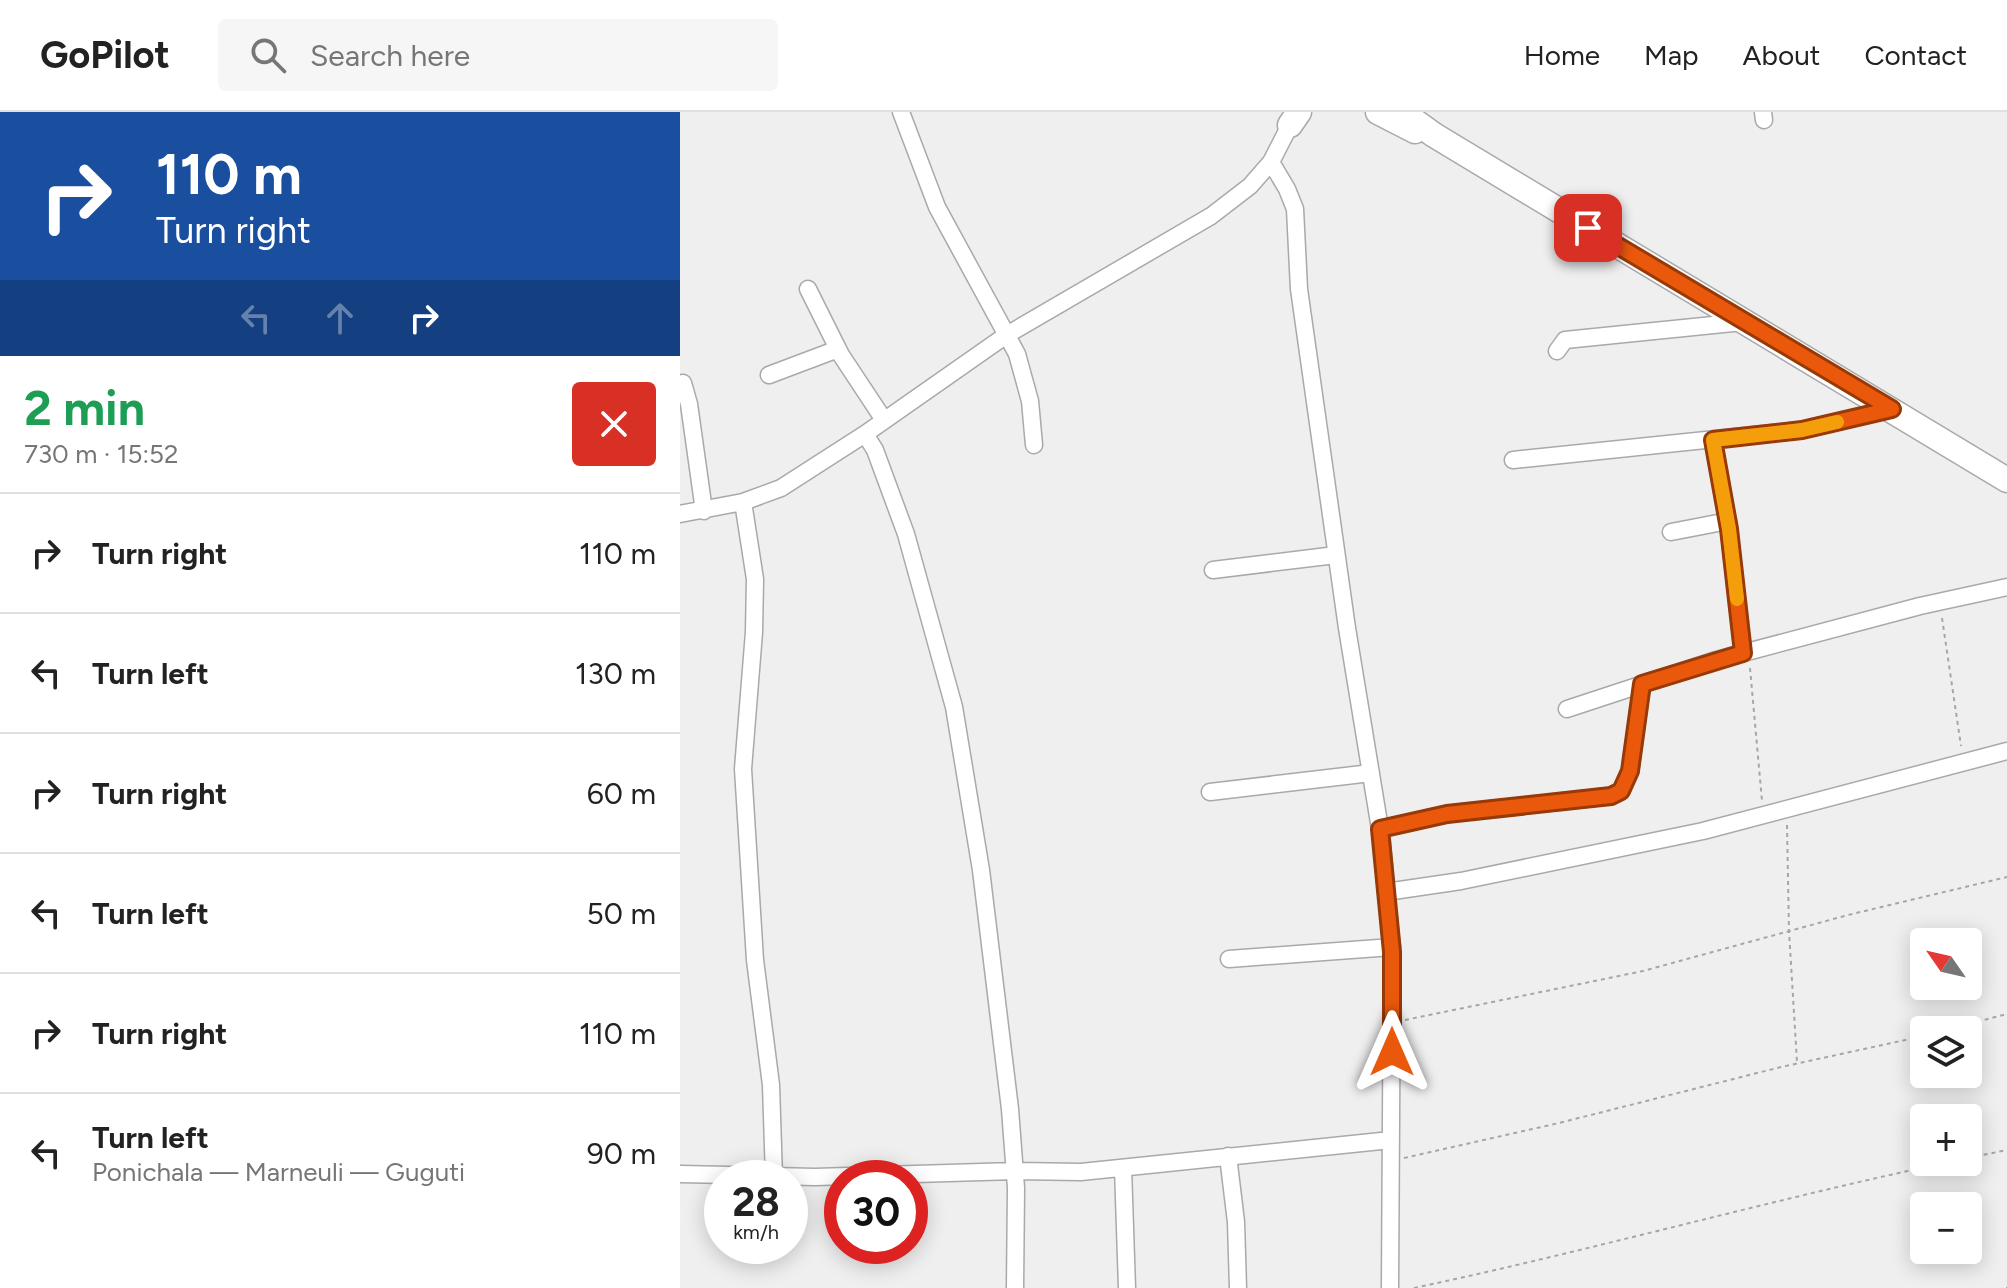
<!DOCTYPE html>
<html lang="en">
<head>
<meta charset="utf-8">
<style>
  :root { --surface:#fff; --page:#f6f6f6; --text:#222; --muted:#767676; --line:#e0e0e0 }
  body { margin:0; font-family:Figtree,sans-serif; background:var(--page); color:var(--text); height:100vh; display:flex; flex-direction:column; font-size:30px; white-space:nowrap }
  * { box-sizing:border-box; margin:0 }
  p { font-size:26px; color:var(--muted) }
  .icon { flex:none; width:44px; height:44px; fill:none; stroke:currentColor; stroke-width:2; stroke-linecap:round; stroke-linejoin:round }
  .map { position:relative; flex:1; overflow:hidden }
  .panel { display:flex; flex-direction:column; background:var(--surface); width:680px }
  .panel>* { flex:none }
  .banner { background:#1a4fa0; color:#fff; overflow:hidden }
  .needle { width:52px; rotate:304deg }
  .buttons { position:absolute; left:1230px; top:816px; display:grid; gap:16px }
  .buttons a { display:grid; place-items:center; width:72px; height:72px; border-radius:8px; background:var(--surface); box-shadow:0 4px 20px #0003; font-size:40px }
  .speed { position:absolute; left:24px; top:1048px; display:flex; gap:16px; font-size:40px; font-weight:700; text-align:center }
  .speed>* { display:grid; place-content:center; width:104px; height:104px; border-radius:50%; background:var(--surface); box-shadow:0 4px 20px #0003; line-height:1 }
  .speed small { font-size:20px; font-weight:400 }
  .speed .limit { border:12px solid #d22; background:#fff; color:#111 }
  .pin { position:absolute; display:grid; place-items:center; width:68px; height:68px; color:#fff; margin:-34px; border-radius:16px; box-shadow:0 4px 12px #0006 }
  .me { position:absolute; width:88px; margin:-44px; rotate:0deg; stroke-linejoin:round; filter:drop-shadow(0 0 6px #0008) }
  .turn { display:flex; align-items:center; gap:28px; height:168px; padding:0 24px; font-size:36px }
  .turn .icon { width:104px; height:104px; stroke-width:2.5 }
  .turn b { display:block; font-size:56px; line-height:68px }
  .lanes { display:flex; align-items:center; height:76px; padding:0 24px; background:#0003; justify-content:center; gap:40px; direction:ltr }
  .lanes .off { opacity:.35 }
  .round { display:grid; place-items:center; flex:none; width:84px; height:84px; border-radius:8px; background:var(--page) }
  .headline { display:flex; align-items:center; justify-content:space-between; height:136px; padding:0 24px }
  h1 { font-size:48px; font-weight:700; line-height:60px; color:#1e9e55 }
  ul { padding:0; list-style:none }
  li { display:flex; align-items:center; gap:24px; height:120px; padding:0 24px; border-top:2px solid var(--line) }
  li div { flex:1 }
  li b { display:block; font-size:30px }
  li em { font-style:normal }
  header { display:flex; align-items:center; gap:48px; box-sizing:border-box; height:112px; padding:0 40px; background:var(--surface); border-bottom:2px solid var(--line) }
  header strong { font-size:38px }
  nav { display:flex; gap:44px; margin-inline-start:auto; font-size:28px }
  .search { width:560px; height:72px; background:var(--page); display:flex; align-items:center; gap:20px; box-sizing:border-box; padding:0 28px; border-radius:8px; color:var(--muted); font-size:30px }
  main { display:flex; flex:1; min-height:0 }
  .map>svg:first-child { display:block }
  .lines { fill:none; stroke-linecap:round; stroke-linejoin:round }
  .minor-casing { stroke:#a9a9aa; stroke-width:19 }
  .highway-casing { stroke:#a9a9aa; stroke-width:27 }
  .path { stroke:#a6a6a6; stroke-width:2; stroke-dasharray:4 4; stroke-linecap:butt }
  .minor { stroke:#fff; stroke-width:16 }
  .highway { stroke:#fff; stroke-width:24 }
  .route-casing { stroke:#983908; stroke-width:20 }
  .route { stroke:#ea580c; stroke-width:14 }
  .slow { stroke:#f59e0b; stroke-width:14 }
</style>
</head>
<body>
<header>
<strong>GoPilot</strong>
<div class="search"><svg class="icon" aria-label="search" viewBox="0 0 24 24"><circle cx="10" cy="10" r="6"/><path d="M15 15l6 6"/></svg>Search here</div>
<nav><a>Home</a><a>Map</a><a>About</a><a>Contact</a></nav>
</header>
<main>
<section class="panel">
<div class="banner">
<div class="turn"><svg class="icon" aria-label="right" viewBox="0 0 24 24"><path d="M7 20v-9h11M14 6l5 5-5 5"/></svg><div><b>110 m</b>Turn right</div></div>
<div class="lanes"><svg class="icon off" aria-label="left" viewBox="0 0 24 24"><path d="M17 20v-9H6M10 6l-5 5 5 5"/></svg><svg class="icon off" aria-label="ahead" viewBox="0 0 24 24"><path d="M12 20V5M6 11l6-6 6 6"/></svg><svg class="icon" aria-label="right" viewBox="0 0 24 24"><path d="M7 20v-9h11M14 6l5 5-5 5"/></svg></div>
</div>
<div class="headline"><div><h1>2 min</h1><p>730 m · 15:52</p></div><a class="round" style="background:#d93025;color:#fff"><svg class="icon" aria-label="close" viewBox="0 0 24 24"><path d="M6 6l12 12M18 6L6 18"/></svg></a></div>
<ul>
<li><svg class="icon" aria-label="right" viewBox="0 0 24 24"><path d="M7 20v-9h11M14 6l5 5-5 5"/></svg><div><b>Turn right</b></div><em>110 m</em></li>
<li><svg class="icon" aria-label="left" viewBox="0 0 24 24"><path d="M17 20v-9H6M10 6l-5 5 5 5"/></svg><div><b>Turn left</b></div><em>130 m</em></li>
<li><svg class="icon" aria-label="right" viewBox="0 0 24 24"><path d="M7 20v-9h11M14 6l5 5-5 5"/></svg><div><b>Turn right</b></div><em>60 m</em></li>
<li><svg class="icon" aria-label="left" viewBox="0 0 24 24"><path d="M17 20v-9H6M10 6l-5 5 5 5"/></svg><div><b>Turn left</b></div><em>50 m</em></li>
<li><svg class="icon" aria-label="right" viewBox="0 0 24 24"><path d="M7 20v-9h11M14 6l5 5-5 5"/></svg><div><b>Turn right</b></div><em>110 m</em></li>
<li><svg class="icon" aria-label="left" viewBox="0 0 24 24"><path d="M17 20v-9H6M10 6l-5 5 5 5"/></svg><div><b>Turn left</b><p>Ponichala — Marneuli — Guguti</p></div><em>90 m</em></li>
</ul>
</section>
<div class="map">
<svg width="1327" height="1176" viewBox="0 0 1327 1176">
  <rect width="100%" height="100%" fill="#efeff0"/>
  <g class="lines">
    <defs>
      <path id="minor" d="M221,0l36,95 80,147 13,47 4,44
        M1083,0l1,8
        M591,50l16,27 8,20 4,80 48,339 34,207 11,117 -2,336
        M128,177l33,66 43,65
        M877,239l8,-11 178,-18
        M89,263l69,-26
        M3,271l6,21 15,107
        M185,322l10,16 31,84 48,173 27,163 29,239 6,79 -1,100
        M1033,328l16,89 14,124
        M833,348l289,-30 90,-21
        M63,390l12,77 -1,53 -11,137 12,191 16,125 3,93
        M0,402l63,-12 38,-14 84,-54 140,-98 206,-120 39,-30 21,-24 19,-37
        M991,420l57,-11
        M533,458l123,-15
        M887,597l146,-48 207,-55 87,-19
        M530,680l161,-19
        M700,717l67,-15 164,-18 10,-5 9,-20 12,-87
        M706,780l75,-11 242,-50 304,-80
        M549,847l163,-12
        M548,1044l8,66 2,66
        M443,1056l4,120
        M0,1062l135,3 200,-6 66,1 310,-32"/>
      <path id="highway" d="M698,0l37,19
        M722,0l32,23 573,345
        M610,13l9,-13"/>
    </defs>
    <use href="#minor" class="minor-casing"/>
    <use href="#highway" class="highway-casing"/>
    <path class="path" d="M1262,506l19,128
      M1070,556l12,133
      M1107,713l2,106 8,131
      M725,908l238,-49 205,-56 159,-38
      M1266,918l61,-16
      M724,1046l155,-35 222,-56 143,-31
      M1288,1046l39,-8
      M734,1176c179,-38 356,-88 535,-126
      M1326,1176h1"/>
    <use href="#minor" class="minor"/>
    <use href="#highway" class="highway"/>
  </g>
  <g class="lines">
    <defs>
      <path id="route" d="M712,940v-100l-12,-123 67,-15 164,-18 10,-5 9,-20 12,-87 101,-31 -14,-124 -16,-89 89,-10 90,-21 -304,-181"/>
    </defs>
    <use href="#route" class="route-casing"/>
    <use href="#route" class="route"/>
    <path class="slow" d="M1057,487l-8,-70 -16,-89 89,-10 35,-8"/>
  </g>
</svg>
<div class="buttons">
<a><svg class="needle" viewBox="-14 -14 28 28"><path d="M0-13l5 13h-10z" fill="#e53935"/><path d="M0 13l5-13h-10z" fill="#767676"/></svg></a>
<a><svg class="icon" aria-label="layers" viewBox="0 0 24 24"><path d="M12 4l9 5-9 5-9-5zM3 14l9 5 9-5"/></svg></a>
<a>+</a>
<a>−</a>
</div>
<div class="speed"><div>28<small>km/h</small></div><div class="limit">30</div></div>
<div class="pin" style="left:908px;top:116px;background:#d93025"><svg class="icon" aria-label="arrive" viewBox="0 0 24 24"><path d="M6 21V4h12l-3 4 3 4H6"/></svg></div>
<svg class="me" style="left:712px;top:940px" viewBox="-20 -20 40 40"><path d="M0-17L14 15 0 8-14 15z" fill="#ea580c" stroke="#fff" stroke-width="4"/></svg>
</div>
</main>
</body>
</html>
